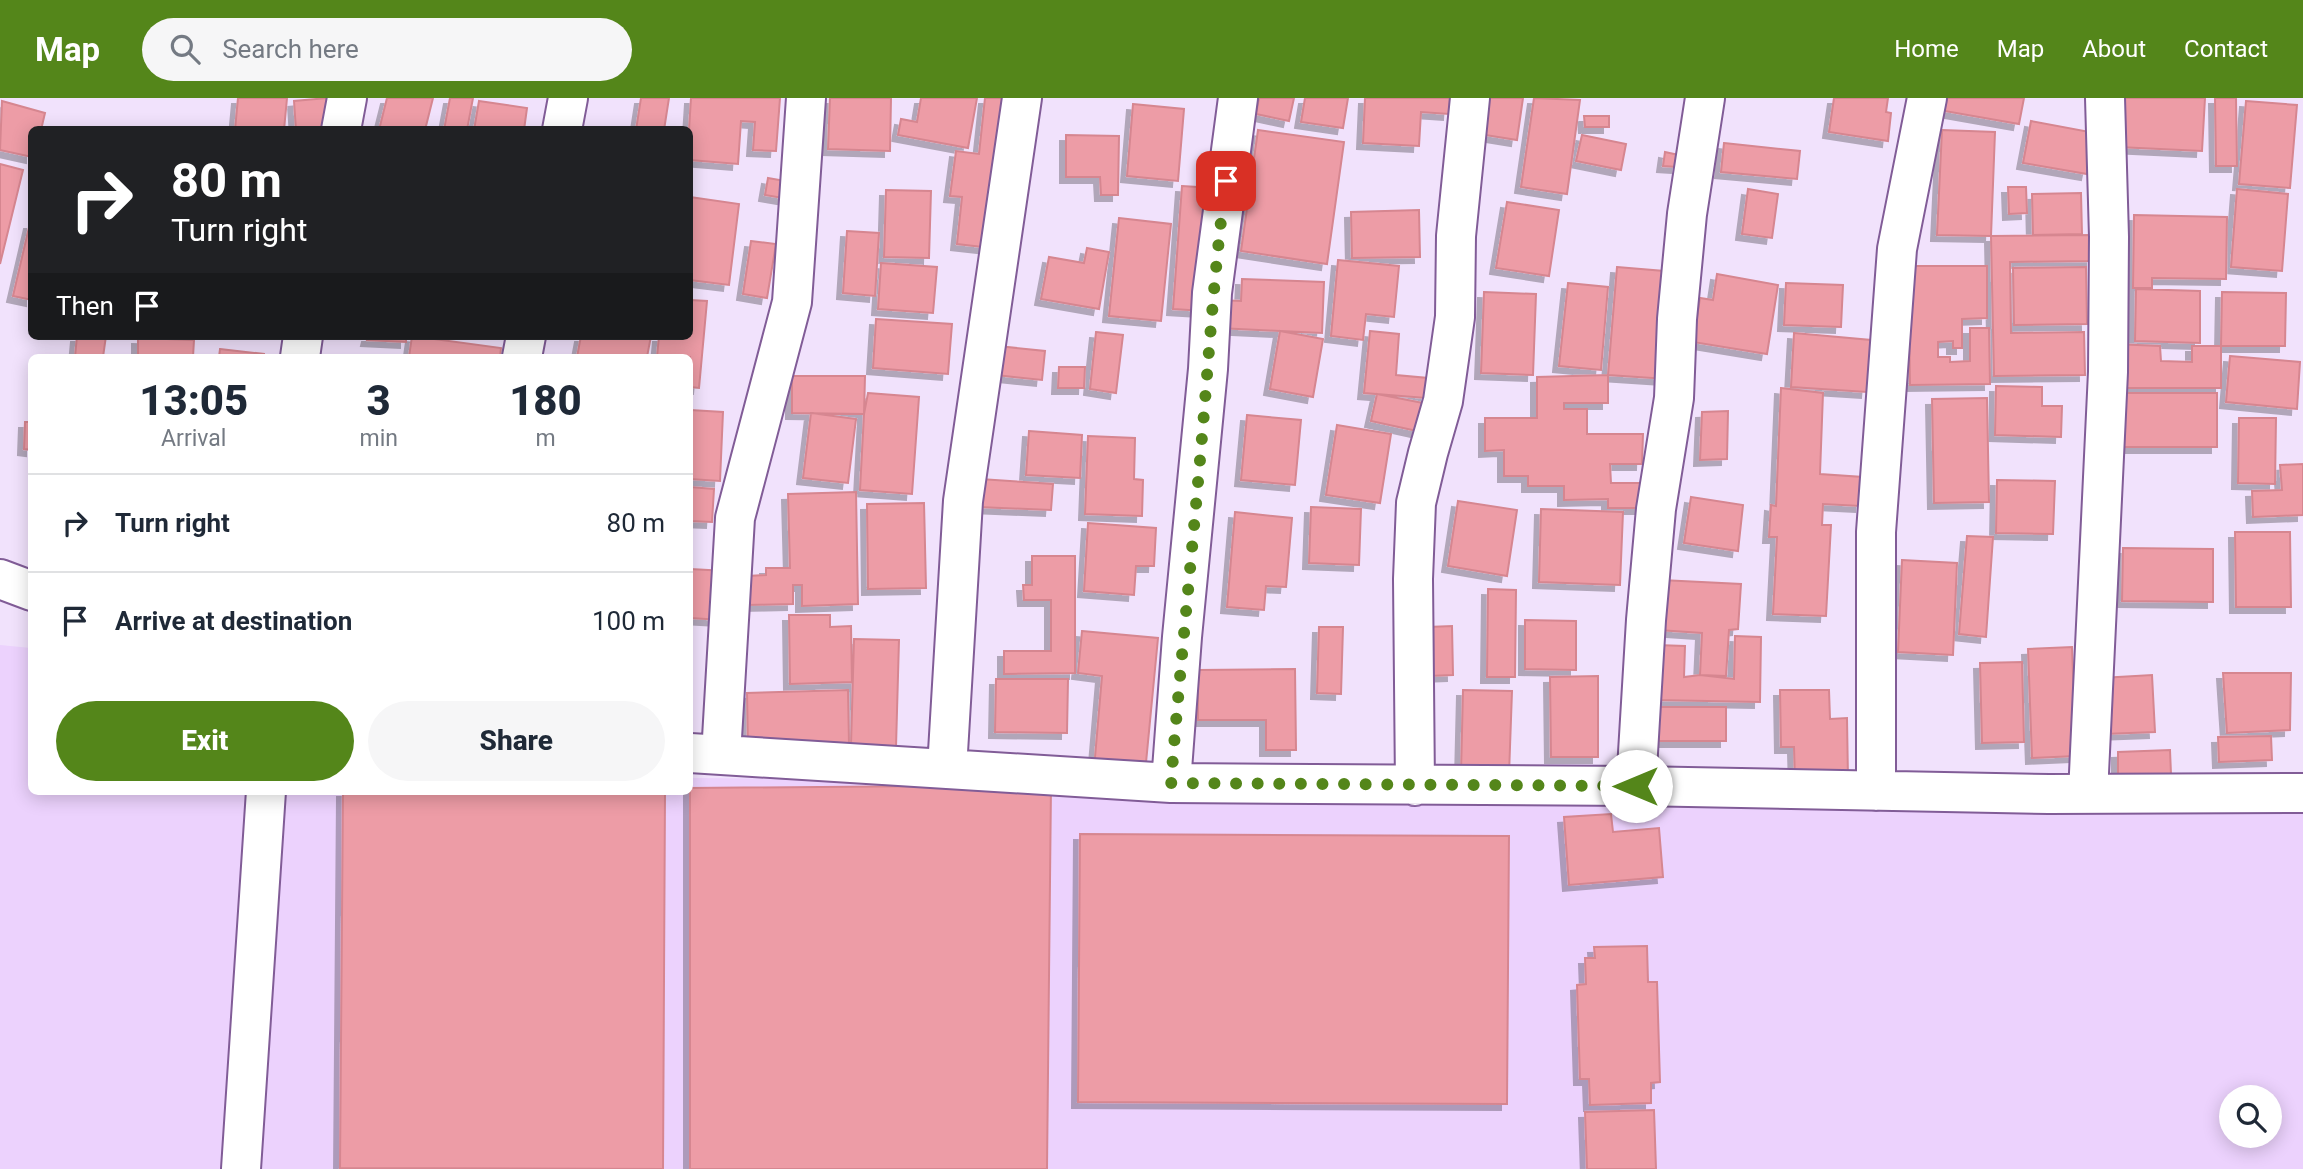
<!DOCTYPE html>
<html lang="en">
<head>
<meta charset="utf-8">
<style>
  :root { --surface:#fff; --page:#f6f6f7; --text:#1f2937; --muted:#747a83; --line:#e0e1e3; --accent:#54861a }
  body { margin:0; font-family:Roboto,sans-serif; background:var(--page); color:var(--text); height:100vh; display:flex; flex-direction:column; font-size:26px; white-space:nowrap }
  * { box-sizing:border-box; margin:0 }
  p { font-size:23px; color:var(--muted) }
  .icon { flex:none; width:38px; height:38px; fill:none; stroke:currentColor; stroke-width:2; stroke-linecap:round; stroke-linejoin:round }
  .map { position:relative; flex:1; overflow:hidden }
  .side { position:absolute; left:28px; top:256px; width:665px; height:441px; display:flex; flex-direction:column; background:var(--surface); border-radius:10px; box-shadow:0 4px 18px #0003 }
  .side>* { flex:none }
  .top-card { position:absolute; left:28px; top:28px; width:665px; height:214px; border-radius:10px; box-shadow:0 4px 18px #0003; background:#202124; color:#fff; overflow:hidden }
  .tools { position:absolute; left:2219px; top:987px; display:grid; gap:14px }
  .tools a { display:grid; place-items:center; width:63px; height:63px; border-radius:50%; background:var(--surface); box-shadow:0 4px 18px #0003; font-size:35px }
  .pin { position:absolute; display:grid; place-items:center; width:60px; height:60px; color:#fff; margin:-30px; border-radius:14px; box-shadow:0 4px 10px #0006 }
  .me { position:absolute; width:77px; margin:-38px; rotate:270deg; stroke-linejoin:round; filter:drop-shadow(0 0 5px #0008) }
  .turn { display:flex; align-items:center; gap:24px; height:147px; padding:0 28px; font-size:32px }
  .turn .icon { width:91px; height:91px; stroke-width:2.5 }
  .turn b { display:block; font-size:49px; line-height:60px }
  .then { display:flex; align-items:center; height:66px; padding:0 28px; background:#0003; gap:14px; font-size:26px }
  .eta { display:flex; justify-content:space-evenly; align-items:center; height:119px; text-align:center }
  .eta b { font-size:42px; font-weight:800; line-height:49px }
  .cta { display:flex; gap:14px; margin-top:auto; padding:14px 28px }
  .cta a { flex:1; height:80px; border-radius:42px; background:var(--accent); color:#fff; font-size:28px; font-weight:800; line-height:80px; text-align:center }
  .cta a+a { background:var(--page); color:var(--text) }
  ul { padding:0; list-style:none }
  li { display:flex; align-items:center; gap:21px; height:98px; padding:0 28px; border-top:2px solid var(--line) }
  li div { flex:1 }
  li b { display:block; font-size:26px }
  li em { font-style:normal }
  header { display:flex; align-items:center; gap:42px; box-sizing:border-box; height:98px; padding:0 35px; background:var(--accent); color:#fff }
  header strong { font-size:33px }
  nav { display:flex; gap:38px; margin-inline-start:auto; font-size:24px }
  .search { width:490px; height:63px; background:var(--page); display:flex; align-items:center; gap:18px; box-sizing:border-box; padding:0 24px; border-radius:38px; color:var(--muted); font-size:26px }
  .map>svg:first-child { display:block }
  .built { fill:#ecd2fd; fill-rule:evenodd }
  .building { fill:#ed9ca6; stroke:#d68690; stroke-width:2; filter:url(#shadow) }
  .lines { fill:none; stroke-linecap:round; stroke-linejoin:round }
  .minor-casing { stroke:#815c97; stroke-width:42 }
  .minor { stroke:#fff; stroke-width:38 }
  .route { stroke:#54861a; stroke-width:12; stroke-dasharray:0 21.6 }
</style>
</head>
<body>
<header>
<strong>Map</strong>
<div class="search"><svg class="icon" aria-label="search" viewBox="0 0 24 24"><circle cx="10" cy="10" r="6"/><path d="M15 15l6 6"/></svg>Search here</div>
<nav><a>Home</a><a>Map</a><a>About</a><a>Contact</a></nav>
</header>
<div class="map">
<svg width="2303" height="1071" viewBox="0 0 2303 1071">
  <defs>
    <filter id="shadow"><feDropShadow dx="-6" dy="6" stdDeviation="0" flood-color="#0004"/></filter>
  </defs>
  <rect width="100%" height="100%" fill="#f1e2fc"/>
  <path class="built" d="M0,547l31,3 1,143h658v-13l1613,13v378h-2303zM2231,999h39v39h-39z"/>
  <path class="building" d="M238,0h49l-3,32h-49z
    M327,0l2,32h-33l-2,-29z
    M387,0h46l-8,32h-46z
    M450,0h23l-6,32h-23z
    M641,0h28l-5,32h-28z
    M691,0h89l-4,53 -23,-1 2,-28 -14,-1 -3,43 -48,-4 -1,-30z
    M830,0h61l-1,53 -62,-2z
    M921,0h56l-9,50 -70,-13 3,-16 16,3z
    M985,0h23l-17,150 -34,-4 5,-47 -12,-1 6,-45 23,3z
    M1259,0h35l-5,23 -33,-7z
    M1305,0h43l-5,30 -42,-6z
    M1365,0h85l-1,16 -28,-2 -2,34 -56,-3z
    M1485,0h38l-6,42 -38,-6z
    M1534,0l46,2 -13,94 -46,-7z
    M1834,0h54l-2,14 5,1 -3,28 -59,-9z
    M1941,0h83l-5,26 -80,-14z
    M2120,0h85l-3,53 -84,-4z
    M2215,0h21l1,68h-21z
    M2,3l43,12 -4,17h-9v27l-32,-7z
    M479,3l48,7 -3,22h-50z
    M2246,3l51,4 -7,83 -51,-4z
    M1133,6l51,5 -6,72 -51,-5z
    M1584,18h25v11h-24z
    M2031,23l64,12 -8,41 -64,-11z
    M1258,32l86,12 -17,122 -86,-13z
    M1942,32l53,2 -4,104 -54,-1z
    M1066,37l53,1 -1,59h-17l-1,-18h-34z
    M1582,37l44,9 -5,26 -45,-9z
    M1724,45l76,8 -3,28 -76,-7z
    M1665,54l14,3 -2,12 -14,-1z
    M0,66l23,6 -23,94z
    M768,80l23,4 -2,17 -24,-4z
    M1182,88l31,2 -9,123 -31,-2z
    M2008,89h18l1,26 -18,1z
    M1748,91l30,5 -6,44 -30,-4z
    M2237,91l51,5 -6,77 -51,-4z
    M886,92l45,1 -2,67 -45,-1z
    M2081,95l1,41 -49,1 -1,-41z
    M690,99l49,7 -10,81 -39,-5z
    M1507,104l52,8 -10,66 -53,-8z
    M1419,112l1,47 -68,1 -1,-46z
    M2134,117l93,2 -1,62 -74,-1v10h-19z
    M1119,120l52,6 -10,97 -52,-5z
    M30,125h2v77l-19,-4z
    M847,133l32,2 -4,63 -32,-3z
    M2092,137v26l-82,1 1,71 73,-1 1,43 -91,1 -3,-140z
    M751,143l25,3 -9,54 -24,-4z
    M1087,150l22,4 -10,57 -58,-10 8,-42 35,6z
    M1338,162l61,6 -5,51 -28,-3 -3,26 -32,-4z
    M881,165l56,4 -4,46 -55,-4z
    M1908,168h79v52l-25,1v29h-9v-7l-15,1v15h12v5l20,-1v-33h19l1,56 -80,1z
    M1617,169l59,5 -9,107 -59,-4z
    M2086,169l1,57 -73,1 -1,-57z
    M1717,176l61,11 -11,69 -74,-12 7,-44 13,2z
    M1242,181l82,3 -2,51 -104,-5 1,-28 22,1z
    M1568,185l40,4 -7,83 -42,-4z
    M1786,185l57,2 -2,42 -57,-2z
    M2136,191l64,2v52l-65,-2z
    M1484,194l52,2 -3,81 -52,-2z
    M2222,194l64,1 -1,53h-64z
    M690,202l17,1 -8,87 -9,-1v-30h-33l2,-21h31z
    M876,221l76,5 -4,50 -75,-6z
    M1280,233l43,8 -10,58 -43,-8z
    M1370,233l29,3 -3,41 32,3 -2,20 -62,-5z
    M1096,234l27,3 -7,58 -26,-4z
    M1794,235l77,7 -4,52 -76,-5z
    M77,238h29l-3,21h-28z
    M368,238h38v6l-39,-2z
    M412,238l89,12 -1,9h-91z
    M581,238h70l-4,21h-70z
    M138,240l56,2 -1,17h-55z
    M2114,246l46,2 1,15 31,1v-16h29v42h-97z
    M998,248l47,5 -3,29 -46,-5z
    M220,251l44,5v3h-45z
    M2230,258l70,6 -3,47 -71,-7z
    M1059,269h26l-1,21h-26z
    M1608,277v28h-44v6h23v25h56l-1,30h-32l1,19h34v25h-37v-9l-44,1v-14h-36v-10h-24v-26l-19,1v-33h52v-41z
    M792,278h73l-1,38 -72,-1z
    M1996,288l46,1v19h20l-1,31 -66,-2z
    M1781,290l42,5 -3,81 43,3 -2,29 -38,-2 -1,21h9l-5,91 -53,-2 4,-77h-8l2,-32 5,1z
    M868,295l51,4 -7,97 -52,-4 4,-76z
    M2122,295h95v54h-95z
    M1377,296l46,9 -6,28 -46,-10z
    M1987,300l2,104 -55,1 -2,-104z
    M690,312l33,2 -3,69 -30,-2z
    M1728,313l-1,48 -27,1 2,-48z
    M811,315l45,6 -8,64 -45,-5z
    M1247,317l54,5 -6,65 -54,-5z
    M2239,320h37l-1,66 -37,-1z
    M25,324h7v28l-8,-1z
    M1337,327l54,9 -11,69 -54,-8z
    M1029,333l53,4 -2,43 -54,-3z
    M1088,338l47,2 -1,41 9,1 -1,36 -57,-2z
    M2303,366v51l-50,2 -1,-26 30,-1 -2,-25z
    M980,381l73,5 -2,26 -73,-3z
    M1997,382l58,1 -2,53 -57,-1z
    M690,389l24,2 -2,33 -22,-1z
    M856,394l2,112 -56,2v-21h-9v19l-46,1v-29l19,-1v-7h24l-2,-74z
    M1691,399l52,8 -5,46 -54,-8z
    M1458,403l59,9 -10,66 -59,-10z
    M924,405l2,85 -58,1 -1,-85z
    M1311,409l50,2 -2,56 -50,-2z
    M1541,411l82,3 -3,73 -81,-3z
    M1235,414l57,6 -6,69 -20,-1 -2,24 -37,-3z
    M1088,425l68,5 -2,38h-18l-2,29 -50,-4z
    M2235,434h55l1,75h-55z
    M1967,438l26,1 -7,100 -27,-3z
    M2123,450l90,1v53l-91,-1z
    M1032,458h43v117l-71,1v-23h47v-51h-27l-1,-15h9z
    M1902,462l55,3 -4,92 -55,-3z
    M690,471l36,2 -4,49 -32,-2z
    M1661,482l80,4 -3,45 -9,1 -3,46 -26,-1 2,-42 -44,-3z
    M1488,491l28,1 -1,87h-28z
    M789,517h41v12l21,-1 1,56 -62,2z
    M1525,522l51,1v49l-51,-1z
    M1452,528l1,49 -25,1v-49z
    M1319,529h24l-2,67 -24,-1z
    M1082,533l76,7 -13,135 -51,-4 8,-93 -24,-3z
    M1735,538l26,1 -1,65 -105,-2 2,-55 28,1 -1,31 16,-2 34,4z
    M854,541l45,1 -3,107 -45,-2z
    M2072,549l4,109 -44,2 -4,-109z
    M2022,564l2,80 -42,1 -2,-80z
    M1295,571l1,81h-30v-30h-68v-50z
    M2223,575h68l-1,57 -63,3z
    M2152,577l3,57 -51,2 -3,-56z
    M1598,578v81h-47l-1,-80z
    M996,581h72l-1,54 -72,-1z
    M848,592l1,54 -101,3 -1,-54z
    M1463,592l49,1 -3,84 -48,-2z
    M1780,592h49l1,29 17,-1 1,62 -53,1 -1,-34h-13z
    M1659,609h67v34h-67z
    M2271,638l1,24 -53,2 -1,-25z
    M2170,652l1,24 -53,1v-23z
    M1051,687l-4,384h-357v-381z
    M343,693h322l-2,378 -323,-1z
    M1611,716l2,18 46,-4 4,49 -94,8 -5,-68z
    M1080,736l429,2 -2,268 -429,-2z
    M1647,848l1,36h9l3,100 -9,1v20l-61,2 -1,-26h-9l-3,-94 9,-1 -1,-26h10l-1,-11z
    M1654,1012l2,59h-69l-2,-57z"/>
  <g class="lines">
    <defs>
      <path id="minor" d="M341,32l6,-32
        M562,32l6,-32
        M300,259l3,-21
        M522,259l4,-21
        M0,481l32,12
        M690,655l481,30 465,3 413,8 254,-1
        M721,657l14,-237 57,-216 14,-204
        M947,671l16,-268 59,-403
        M1171,685l11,-146 26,-268 4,-76 26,-195
        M1415,688l-2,-207 3,-76 12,-50 15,-52 12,-84 1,-81 14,-138
        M1636,688l10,-166 10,-111 18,-111 3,-79 10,-105 18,-116
        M1876,693v-259l21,-283 30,-151
        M2088,696l20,-422 1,-135 -4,-139
        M241,1071l25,-378"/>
    </defs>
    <use href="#minor" class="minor-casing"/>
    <use href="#minor" class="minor"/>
  </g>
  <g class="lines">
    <path class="route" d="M1226,83c-13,96 -18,193 -27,290 -9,104 -20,208 -28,312l465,3"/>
  </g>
</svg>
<div class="tools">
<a><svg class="icon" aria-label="search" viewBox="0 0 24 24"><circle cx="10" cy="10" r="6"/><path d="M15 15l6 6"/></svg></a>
</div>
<div class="pin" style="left:1226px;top:83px;background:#d93025"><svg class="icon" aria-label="arrive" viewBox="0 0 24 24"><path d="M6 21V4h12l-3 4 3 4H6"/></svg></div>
<svg class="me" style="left:1636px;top:688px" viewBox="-20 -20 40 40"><circle r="19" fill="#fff"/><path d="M0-13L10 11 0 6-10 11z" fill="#54861a"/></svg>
<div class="top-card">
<div class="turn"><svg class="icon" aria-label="right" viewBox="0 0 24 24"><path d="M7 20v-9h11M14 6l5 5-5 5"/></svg><div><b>80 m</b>Turn right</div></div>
<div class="then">Then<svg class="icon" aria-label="arrive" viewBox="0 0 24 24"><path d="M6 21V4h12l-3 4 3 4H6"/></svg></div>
</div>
<section class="side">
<div class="eta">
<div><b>13:05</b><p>Arrival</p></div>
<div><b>3</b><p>min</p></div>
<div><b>180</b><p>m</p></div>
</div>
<ul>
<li><svg class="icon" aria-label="right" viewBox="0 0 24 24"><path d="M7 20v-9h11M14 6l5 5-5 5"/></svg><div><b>Turn right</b></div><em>80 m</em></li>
<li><svg class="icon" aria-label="arrive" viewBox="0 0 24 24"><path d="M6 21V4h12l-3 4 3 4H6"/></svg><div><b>Arrive at destination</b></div><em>100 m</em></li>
</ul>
<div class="cta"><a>Exit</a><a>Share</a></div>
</section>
</div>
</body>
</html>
